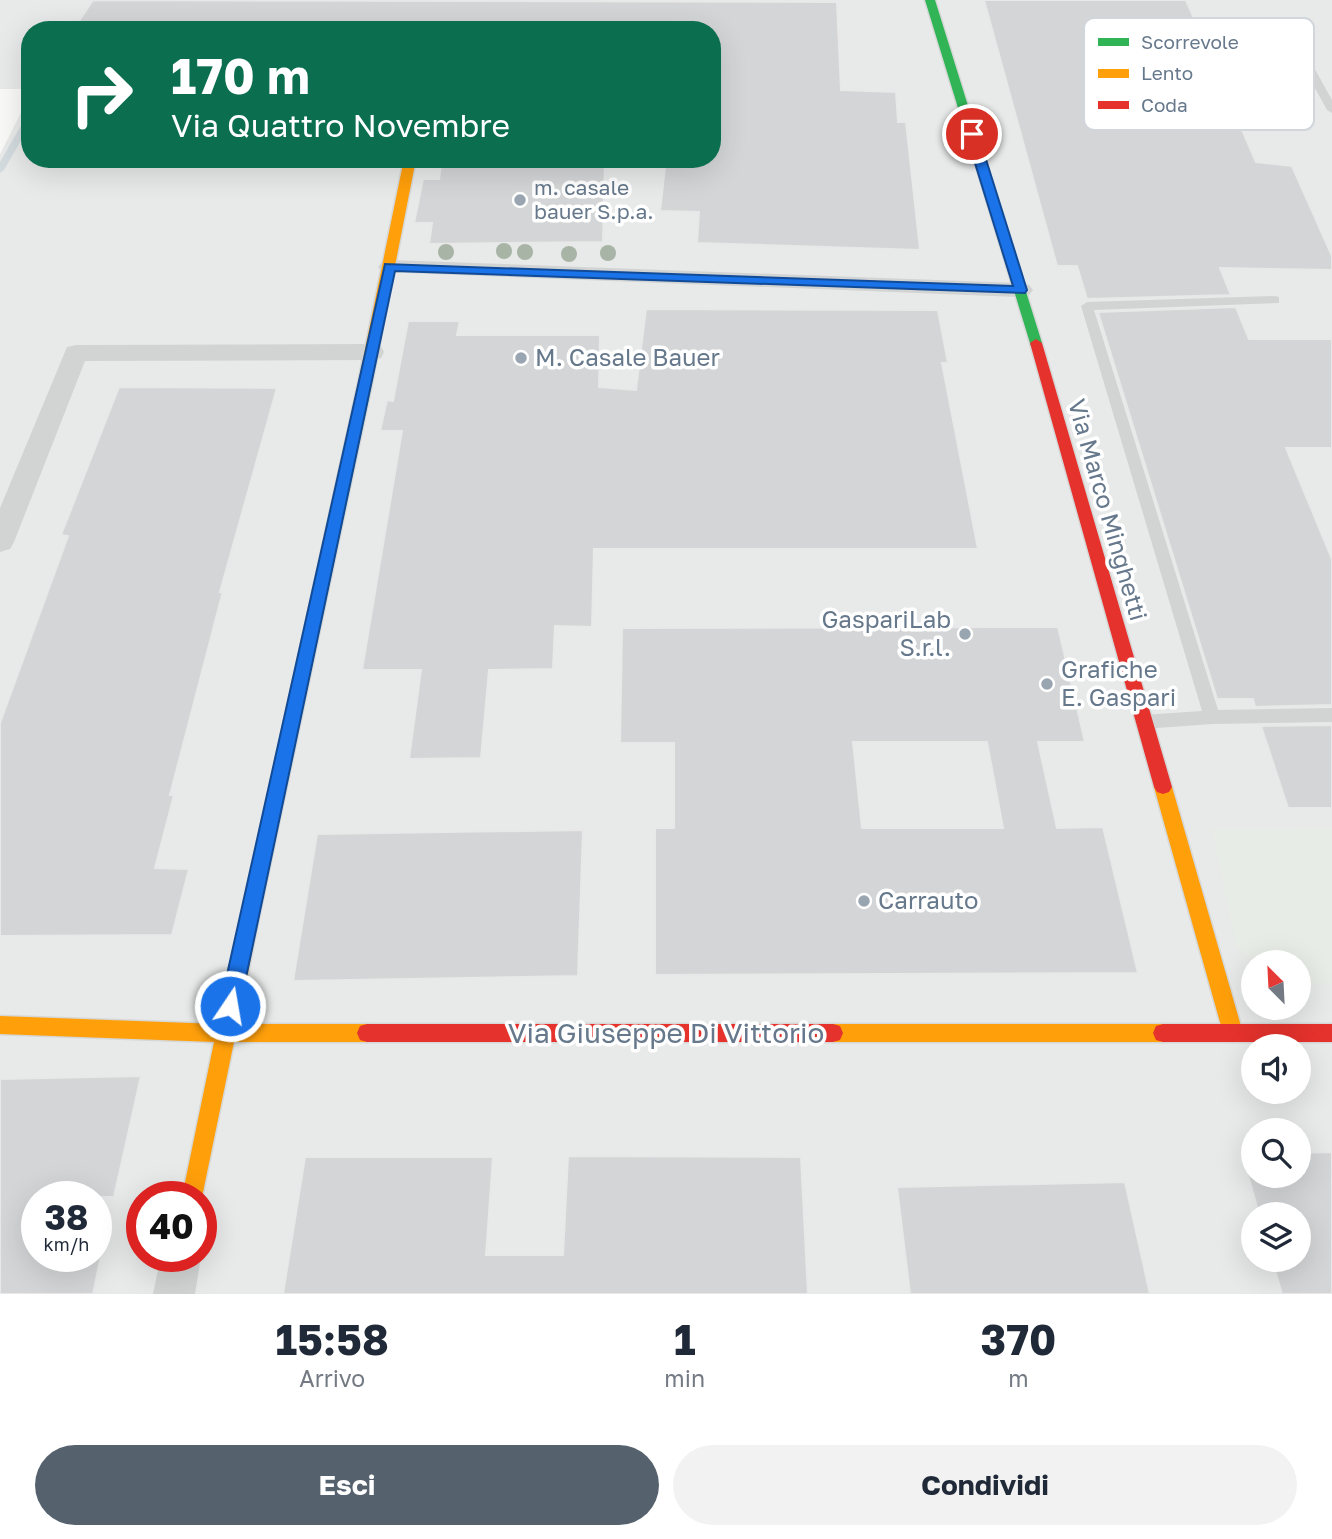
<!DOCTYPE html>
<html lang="it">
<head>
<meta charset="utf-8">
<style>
  :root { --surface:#fff; --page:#f2f2f3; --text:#1f2937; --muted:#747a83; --accent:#56616e }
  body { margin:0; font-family:"Golos Text",sans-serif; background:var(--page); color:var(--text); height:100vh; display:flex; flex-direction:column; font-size:26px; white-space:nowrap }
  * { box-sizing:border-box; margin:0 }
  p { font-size:23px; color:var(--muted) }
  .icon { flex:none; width:38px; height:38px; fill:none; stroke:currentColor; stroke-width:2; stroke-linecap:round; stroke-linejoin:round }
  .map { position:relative; height:1294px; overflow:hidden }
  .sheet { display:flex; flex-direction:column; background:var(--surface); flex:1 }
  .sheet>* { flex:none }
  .top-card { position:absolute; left:21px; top:21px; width:700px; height:147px; border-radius:28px; box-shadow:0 7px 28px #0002; background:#0b6e4f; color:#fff; overflow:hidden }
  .needle { width:46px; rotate:336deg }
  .buttons { position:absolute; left:1241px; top:950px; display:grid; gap:14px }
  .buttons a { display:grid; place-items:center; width:70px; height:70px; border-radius:50%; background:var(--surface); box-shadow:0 7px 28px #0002; font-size:35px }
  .speed { position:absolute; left:21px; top:1181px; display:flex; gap:14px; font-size:35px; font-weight:700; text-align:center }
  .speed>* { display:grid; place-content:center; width:91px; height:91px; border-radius:50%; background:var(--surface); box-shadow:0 7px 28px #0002; line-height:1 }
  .speed small { font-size:18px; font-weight:400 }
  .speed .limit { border:10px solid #d22; background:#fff; color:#111 }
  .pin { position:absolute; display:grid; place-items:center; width:60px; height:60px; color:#fff; margin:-30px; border:4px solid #fff; border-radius:50%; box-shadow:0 2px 7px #0007 }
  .me { position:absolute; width:77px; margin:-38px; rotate:12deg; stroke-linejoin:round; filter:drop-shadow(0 0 5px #0008) }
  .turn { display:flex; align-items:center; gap:24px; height:147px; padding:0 35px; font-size:32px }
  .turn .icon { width:91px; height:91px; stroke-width:2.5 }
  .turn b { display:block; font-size:49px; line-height:60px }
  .eta { display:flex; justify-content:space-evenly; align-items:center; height:119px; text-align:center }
  .eta b { font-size:42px; font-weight:700; line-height:49px }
  .button { display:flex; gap:14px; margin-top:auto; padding:14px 35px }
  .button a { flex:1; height:80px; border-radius:42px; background:var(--accent); color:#fff; font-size:28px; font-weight:700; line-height:80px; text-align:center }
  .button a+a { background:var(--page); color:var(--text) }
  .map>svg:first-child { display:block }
  .built { fill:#e8e9e9; fill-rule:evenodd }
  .green { fill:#e8ece6 }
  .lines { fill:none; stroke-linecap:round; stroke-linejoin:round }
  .stream { fill:#d3dade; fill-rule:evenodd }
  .building { fill:#d4d5d6; stroke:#e8e8e8; stroke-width:2; fill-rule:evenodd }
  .fast-casing { stroke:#d6d7d7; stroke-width:3 }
  .slow-casing { stroke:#d6d7d7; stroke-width:3 }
  .jam-casing { stroke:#d6d7d7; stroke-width:3 }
  .lane { fill:#d2d3d3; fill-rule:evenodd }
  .street { fill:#d2d3d3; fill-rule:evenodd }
  .fast { fill:#30b455; fill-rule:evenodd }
  .slow { fill:#ff9f0a; fill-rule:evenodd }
  .jam { fill:#e5322d; fill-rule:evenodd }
  .tree { fill:#a8b4a6 }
  .route { fill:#1a73e8; stroke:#114b97; stroke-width:2 }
  .poi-dot { fill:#99a5b1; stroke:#fff; stroke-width:2.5 }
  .labels { text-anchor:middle; stroke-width:7; stroke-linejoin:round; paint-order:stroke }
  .far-poi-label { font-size:21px; fill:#66788b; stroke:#fff; text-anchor:start }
  .poi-label { font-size:24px; fill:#66788b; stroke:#fff; text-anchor:start }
  .street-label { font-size:24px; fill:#66788b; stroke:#fff }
  .near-street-label { font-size:28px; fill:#66788b; stroke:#fff }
  .key { fill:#fff; stroke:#d1d6dc; stroke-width:2 }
  .key-label { font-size:19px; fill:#66788b }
</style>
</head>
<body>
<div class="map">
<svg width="1332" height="1294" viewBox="0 0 1332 1294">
  <rect width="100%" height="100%" fill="#f9f9f8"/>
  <path class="built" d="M0,0h1332v1294h-1332v-1140l30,-59v64h682v-129h-682v59h-30zM1253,962h45v46h-45zM1253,1046h45v46h-45zM1253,1130h45v46h-45zM37,1197h59v59h-59zM142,1197h59v59h-59zM1253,1214h45v46h-45z"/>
  <path class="green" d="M1332,828v156h-33l-1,-22h-44l-18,-17 -24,-116z"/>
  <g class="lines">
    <path class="stream" d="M27,115h3v10l-26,45 -4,3v-11z"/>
  </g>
  <path class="building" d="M93,0l744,2 4,88 55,2 2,30h8l14,128 -223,-7 2,-31 -39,-1 6,-52h46v-129h-639z
    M984,0h202l70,162 36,4 40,90v14l-112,-2 11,27 -144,4 -10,-33h-20z
    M442,159h163l-2,83 -174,2 3,-21h-18l9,-44h16z
    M1236,307l13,32h83v109h-46l46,111v146l-77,2 -2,-8h-36l-119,-387z
    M646,309l292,1 10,53h-6l36,186h-384l-2,78 -37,-1 -2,43 -64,1 -8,88 -72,1 12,-89h-59l40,-239h-22l7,-31 6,1 15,-80h52l-3,14h143l-1,52 37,3z
    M119,387l158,1 -57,204 3,-1 -53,204h4l-19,73 34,1 -17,66 -172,1v-213l68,-187 -7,-1z
    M1058,627l27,115h-47l19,86 46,-1 35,146 -483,2v-147h19v-85h-54l2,-115zM853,742h134l16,86h-141z
    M1332,725v83h-44l-27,-82z
    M583,830l-5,146 -285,5 24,-147z
    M141,1076l-27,121h-77v59h64l-8,38h-93v-215z
    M1332,1152v142h-50l-10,-34h26v-46h-39l-17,-60h11v22h45v-23z
    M568,1156l233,1 7,137h-525l22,-137h188l-7,98h77z
    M1125,1182l25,112h-240l-13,-107z"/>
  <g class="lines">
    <defs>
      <path id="fast" d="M925,0h10l107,343 -1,3h-10l-1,-3z
        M364,384l7,4 -114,539 -3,6 -6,2 -6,-2 -3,-6 118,-539z"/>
      <path id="slow" d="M404,159h12l-45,229 -7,4 -7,-4z
        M1163,780l6,2 3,5 71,246 -3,7 -7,2 -7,-2 -3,-7 -69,-246 3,-5z
        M248,919l6,2 3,6 -19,97h129l7,2 3,7 -3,7 -7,2h-133l-32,155 -1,3v-3h-19l32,-155 -214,-8v-18l218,8 21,-97 3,-6z
        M833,1024h330l7,2 3,7 -3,7 -7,2h-330l-7,-2 -3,-7 3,-7z"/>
      <path id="jam" d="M1036,339l6,4 130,444 -3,5 -6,2 -6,-2 -3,-5 -124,-444z
        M367,1024h466l7,2 3,7 -3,7 -7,2h-466l-7,-2 -3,-7 3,-7z
        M1163,1024h169v18h-169l-7,-2 -3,-7 3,-7z"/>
    </defs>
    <use href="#fast" class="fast-casing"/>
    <use href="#slow" class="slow-casing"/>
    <use href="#jam" class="jam-casing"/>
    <path class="lane" d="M1287,25l5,3 40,72v13l-5,-3 -45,-82z
      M1275,296l4,1v6l-185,7 124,400 114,-2v14l-120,2 -69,5 -6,-2 -2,-5 2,-5 6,-2 59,-4 -121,-405 6,-4z"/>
    <path class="street" d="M390,260l631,23 8,2 4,5 -4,5 -8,2 -639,-25 -4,-5 4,-5z
      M372,344l9,2 3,6 -3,6 -9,2 -287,1 -71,181 -4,7 -10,3v-44l67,-161 9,-2z
      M161,1256h40l-6,38h-42z"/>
    <use href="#fast" class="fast"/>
    <use href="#slow" class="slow"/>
    <use href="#jam" class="jam"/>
  </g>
  <g class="tree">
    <circle cx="504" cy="251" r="8"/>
    <circle cx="446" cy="252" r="8"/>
    <circle cx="525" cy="252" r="8"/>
    <circle cx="608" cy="253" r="8"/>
    <circle cx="569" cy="254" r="8"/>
  </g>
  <path class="route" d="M968,132l10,2 49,156 -2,3 -630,-22 -155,735 -3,6 -7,3 -7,-3 -3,-6 165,-742 628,22 -47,-152z"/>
  <g class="poi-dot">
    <circle cx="520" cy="200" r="7"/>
    <circle cx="521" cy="358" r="7"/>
    <circle cx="965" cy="634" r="7"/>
    <circle cx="1047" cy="684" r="7"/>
    <circle cx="864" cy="901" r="7"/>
  </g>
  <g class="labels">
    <g class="far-poi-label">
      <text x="534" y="195">m. casale<tspan x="534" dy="24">bauer S.p.a.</tspan></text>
    </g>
    <g class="poi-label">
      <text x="535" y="366">M. Casale Bauer</text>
      <text x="951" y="628" text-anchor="end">GaspariLab<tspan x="951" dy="28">S.r.l.</tspan></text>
      <text x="1061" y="678">Grafiche<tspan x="1061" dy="28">E. Gaspari</tspan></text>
      <text x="878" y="909">Carrauto</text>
    </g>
    <g class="street-label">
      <text transform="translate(1107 510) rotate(74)" y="8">Via Marco Minghetti</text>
    </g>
    <g class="near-street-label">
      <text x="666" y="1043">Via Giuseppe Di Vittorio</text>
    </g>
  </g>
  <rect x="1084" y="18" width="230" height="112" rx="10" class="key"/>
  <rect x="1098" y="38" width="31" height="8" fill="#30b455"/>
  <rect x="1098" y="69" width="31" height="9" fill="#ff9f0a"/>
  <rect x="1098" y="101" width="31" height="8" fill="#e5322d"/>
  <g class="key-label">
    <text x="1141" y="49">Scorrevole</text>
    <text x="1141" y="80">Lento</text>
    <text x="1141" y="112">Coda</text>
  </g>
</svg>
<div class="buttons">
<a><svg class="needle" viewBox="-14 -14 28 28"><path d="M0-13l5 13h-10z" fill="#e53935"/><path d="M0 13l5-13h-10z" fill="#747a83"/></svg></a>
<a><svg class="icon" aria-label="sound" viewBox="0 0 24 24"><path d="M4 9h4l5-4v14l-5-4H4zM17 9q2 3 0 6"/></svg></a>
<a><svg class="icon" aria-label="search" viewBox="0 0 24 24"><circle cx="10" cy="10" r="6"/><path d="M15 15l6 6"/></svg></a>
<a><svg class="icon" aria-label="layers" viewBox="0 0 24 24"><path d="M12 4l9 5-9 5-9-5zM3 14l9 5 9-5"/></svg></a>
</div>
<div class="speed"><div>38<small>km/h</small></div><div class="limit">40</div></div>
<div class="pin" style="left:972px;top:134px;background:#d93025"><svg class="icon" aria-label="arrive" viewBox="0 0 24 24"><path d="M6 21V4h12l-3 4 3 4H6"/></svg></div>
<svg class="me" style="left:230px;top:1006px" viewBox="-20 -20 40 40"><circle r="17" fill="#1a73e8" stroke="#fff" stroke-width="3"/><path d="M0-11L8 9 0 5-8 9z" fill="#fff"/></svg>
<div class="top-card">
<div class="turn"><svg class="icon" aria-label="right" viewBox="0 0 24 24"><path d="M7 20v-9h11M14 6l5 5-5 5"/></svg><div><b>170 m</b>Via Quattro Novembre</div></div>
</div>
</div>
<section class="sheet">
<div class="eta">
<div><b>15:58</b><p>Arrivo</p></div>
<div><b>1</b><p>min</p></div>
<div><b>370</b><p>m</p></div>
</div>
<div class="button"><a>Esci</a><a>Condividi</a></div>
</section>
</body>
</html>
